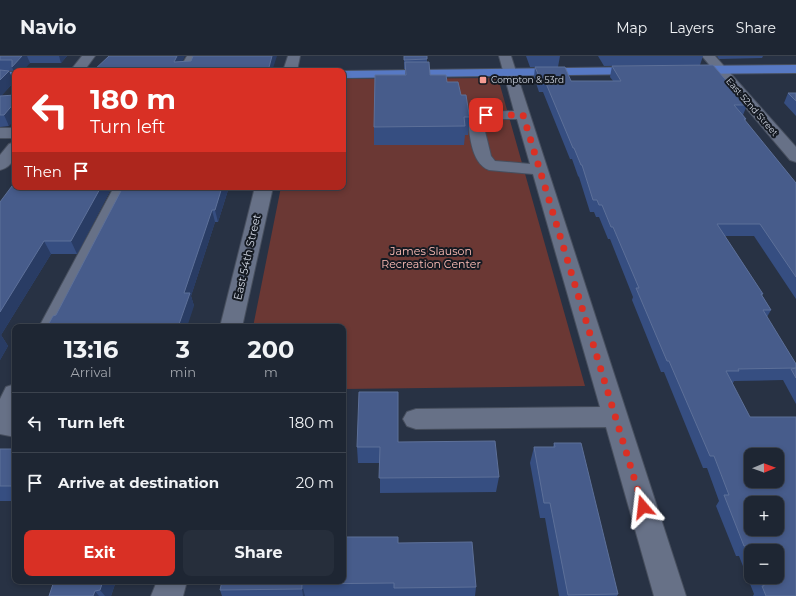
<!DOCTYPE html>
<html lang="en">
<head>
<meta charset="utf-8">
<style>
  :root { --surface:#1e2633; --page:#262e3b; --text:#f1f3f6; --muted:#a1a5ac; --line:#3c434e; --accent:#d93025 }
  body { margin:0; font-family:Montserrat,sans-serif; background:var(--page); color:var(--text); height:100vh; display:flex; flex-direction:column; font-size:15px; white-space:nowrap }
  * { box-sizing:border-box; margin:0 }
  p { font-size:13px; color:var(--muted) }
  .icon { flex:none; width:22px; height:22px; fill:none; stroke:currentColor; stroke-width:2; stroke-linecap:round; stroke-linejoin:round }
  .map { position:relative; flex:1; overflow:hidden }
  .drawer { position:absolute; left:12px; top:268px; width:334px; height:260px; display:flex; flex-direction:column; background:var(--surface); border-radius:8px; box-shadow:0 2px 6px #0003,0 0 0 1px var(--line) }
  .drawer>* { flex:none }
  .hud { position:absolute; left:12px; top:12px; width:334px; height:122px; border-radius:8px; box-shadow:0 2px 6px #0003,0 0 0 1px var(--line); background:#d93025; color:#fff; overflow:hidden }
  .needle { width:26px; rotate:89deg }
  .buttons { position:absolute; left:744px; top:392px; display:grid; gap:8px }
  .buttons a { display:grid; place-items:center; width:40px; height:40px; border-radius:8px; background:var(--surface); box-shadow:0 2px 6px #0003,0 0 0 1px var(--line); font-size:20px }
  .pin { position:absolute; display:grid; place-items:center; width:34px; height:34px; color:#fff; margin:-17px; border-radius:8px; box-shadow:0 2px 6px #0006 }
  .me { position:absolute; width:44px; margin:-22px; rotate:343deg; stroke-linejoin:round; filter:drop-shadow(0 0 3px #0008) }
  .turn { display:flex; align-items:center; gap:14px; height:84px; padding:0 12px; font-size:18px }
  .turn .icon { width:52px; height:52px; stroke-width:2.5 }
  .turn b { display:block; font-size:28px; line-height:34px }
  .then { display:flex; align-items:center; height:38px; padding:0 12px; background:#0003; gap:8px; font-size:15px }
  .eta { display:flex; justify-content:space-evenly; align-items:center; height:68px; text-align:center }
  .eta b { font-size:24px; font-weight:700; line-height:28px }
  .cta { display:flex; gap:8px; margin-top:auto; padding:8px 12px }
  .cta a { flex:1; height:46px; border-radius:8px; background:var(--accent); color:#fff; font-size:16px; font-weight:700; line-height:46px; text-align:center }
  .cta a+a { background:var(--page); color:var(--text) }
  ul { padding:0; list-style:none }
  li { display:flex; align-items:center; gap:12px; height:60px; padding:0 12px; border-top:1px solid var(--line) }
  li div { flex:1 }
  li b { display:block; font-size:15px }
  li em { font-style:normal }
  header { display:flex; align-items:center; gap:24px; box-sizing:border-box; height:56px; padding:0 20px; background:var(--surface); border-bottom:1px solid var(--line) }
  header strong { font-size:19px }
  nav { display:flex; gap:22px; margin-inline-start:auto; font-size:14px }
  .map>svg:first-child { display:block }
  .green { fill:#6b3834 }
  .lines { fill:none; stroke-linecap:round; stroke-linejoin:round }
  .minor-casing { stroke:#474f5e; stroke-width:2 }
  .major-casing { stroke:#474f5e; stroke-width:2 }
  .minor { fill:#677187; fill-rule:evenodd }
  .major { fill:#5779c4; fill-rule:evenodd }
  .wall { fill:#364e81; fill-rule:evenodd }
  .shaded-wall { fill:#293c64 }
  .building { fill:#475c8b; stroke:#5d7099; fill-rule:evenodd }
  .route { stroke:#d93025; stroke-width:7; stroke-dasharray:0 12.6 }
  .poi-dot { fill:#f59c93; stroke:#151a22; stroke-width:1.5 }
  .labels { text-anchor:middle; stroke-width:4; stroke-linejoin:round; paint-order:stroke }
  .far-poi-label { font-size:9px; fill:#d3d9e5; stroke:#151a22; text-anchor:start }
  .far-street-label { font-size:9px; fill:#d3d9e5; stroke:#151a22 }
  .park-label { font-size:11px; fill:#ffbeb7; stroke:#151a22 }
  .street-label { font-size:11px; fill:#d3d9e5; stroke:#151a22 }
</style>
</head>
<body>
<header>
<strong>Navio</strong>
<nav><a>Map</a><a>Layers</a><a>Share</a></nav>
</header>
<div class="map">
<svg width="796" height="540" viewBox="0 0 796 540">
  <rect width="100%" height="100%" fill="#283244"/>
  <path class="green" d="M498,22l87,308 -242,3v-62h-90l28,-140h62v-108z"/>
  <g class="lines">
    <defs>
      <path id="minor" d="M82,0h13l-11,15h-14z
        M187,0h12l-7,15h-14z
        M288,0h12l-3,15h-14z
        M499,0h12l175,540h-32l-48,-169 -190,2 -9,-3 -4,-7 4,-7 9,-3 184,-2 -67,-233 -44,-4c-19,-7 -19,-38 -22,-55l2,-3 45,-1zM482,63h35l13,45 -35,-3 -4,-5z
        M702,0h13l81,91v15l-6,-2z
        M0,72h15v10h-15z
        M15,86c0,13 0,24 -15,28v-15l9,-11z
        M114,131h18l-71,140h-22z
        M255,131h18l-31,140h-22z
        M15,328v53l-15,-3v-35l6,-12z
        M157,525h30l-4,15h-32z"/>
      <path id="major" d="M796,9v8l-110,1 -5,-1 -2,-3 2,-3 5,-1z
        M642,11l5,1 2,3 -2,3 -304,4v-7h-4z
        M0,16h15v8h-15z"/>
    </defs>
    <use href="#minor" class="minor-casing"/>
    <use href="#major" class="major-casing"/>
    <use href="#minor" class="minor"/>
    <use href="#major" class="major"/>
  </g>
  <path class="wall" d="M0,0h67l-6,7h-31l-15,8v4l-2,-4h-4l5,11 -13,14 8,30 -9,1z
    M404,0h23v6l3,13 17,7 14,13 9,22 -2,18h-3l-1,10h-90v-18l31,-52v-6h-1z
    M526,0h34l-2,11h-28z
    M598,0h105l-3,9 -96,1z
    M717,0h46l-1,2 -43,1z
    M612,10l135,39 -4,10 3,4 -1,2 51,62v116l-42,-63h-29l38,58 -1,1 9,15 -4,7 29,47v40l-13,-24 -49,1 -1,2h-1l64,213h-43l1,-2 -15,-38h-3l-20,-50 3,-5 -12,-33h-4l-39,-96h-3l-29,-72 1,-3 -23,-58h-2l-9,-22h-3l-2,-5h-4l-11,-35 -1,-1 -6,-17h-2l-27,-67h-4l-5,-15 1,-10 36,14h42l-3,-4zM751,495l26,26h-26z
    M788,37h8v23l-12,-13z
    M15,131h97l-35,67h-26l-50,81 7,11 -8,14v-158z
    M229,131l-11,35h-3l-24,74 3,10 -138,9z
    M398,386l101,35 -3,15 -116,1v-30h-22l-1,-16z
    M554,387l64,151 -1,2h-58l-14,-78h-5l-10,-55 4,-16h19z
    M0,393h15v52h-15z
    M398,487l78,44 -1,9h-253l-2,-6z
    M54,525h62l-5,15h-62z"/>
  <path class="shaded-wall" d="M22,0h5l3,7 -7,8h-8v4l-3,-8z
    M59,0h8l-6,7z
    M177,0h8l-7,15 -4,-9z
    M272,0h5l-5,15h-4z
    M9,15l5,11 -14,15v-17z
    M15,46v18l-6,6 -5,-11z
    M101,131h11l-35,67 -6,-13z
    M222,131h7l-11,35 -3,-12z
    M212,154l3,12 -24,74 3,10 -7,21h-9l6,-34z
    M44,185l7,13 -50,81 7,11 -8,14v-48z
    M103,525h13l-5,15h-6l-5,-6z
    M302,528l3,12h-2l-1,-7z
    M95,535l4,5h-6z"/>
  <path class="building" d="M0,0h22l-10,11v-7h-12z
    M109,0h68l-3,6 17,-1 2,-5h79l-4,15h-175z
    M404,0h23v3l-23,1z
    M405,6h24l1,13h16l1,7h11l3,13h5l3,19 1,3h-6l1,9 -91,1 1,-52h31z
    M713,9l34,40h-13l12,14h-2l52,64v94l-36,-53h-43l46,70h-2l10,16h-8l33,54v4l-58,1 1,2h-13l24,46h46v179h-30l-4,-10h2l-3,-9h16v-26h-26v3l-4,-8h-3l-20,-51h5l-15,-39h-4l-41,-95h-2l-31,-73h3l-26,-61h-2l-9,-22h-3l-2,-5h-4l-11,-35h-1l-7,-17h-1l-28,-67h-4l-6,-14h30l6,14h50l-9,-15zM751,399h26v26h-26zM751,447h26v26h-26z
    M0,14l9,1 -9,9z
    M788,37h8v8z
    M15,39v7l-11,13h-4v-19z
    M15,126v5h86l-30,54h-27l-44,71v-110z
    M123,131h99l-7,23h-3l-28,83h6l-12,34h-131l6,-11 3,-1z
    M796,312v10l-5,-9z
    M359,336h39v50l97,-1 4,36 -120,1 1,-31h-23z
    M554,387h27l37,151 -50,1 -18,-92h-6l-10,-56h21z
    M0,393h15v37h-15z
    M343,481h55v6l74,-1 4,45 -82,1v-5l-92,1v5l-82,1 2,-9h121z
    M54,525h49l-3,9 -5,1 -2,5h-44z"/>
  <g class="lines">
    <path class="route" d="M486,59h37l120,392"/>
  </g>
  <rect class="poi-dot" x="479" y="20" width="8" height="8" rx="2"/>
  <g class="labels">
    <g class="far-poi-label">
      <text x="491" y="27">Compton &amp; 53rd</text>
    </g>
    <g class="far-street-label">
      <text transform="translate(752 51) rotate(49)" y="3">East 52nd Street</text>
    </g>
    <g class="park-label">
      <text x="431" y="199">James Slauson<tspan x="431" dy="13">Recreation Center</tspan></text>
    </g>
    <g class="street-label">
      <text transform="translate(247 201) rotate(-77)" y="4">East 54th Street</text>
    </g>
  </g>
</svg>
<div class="buttons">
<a><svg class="needle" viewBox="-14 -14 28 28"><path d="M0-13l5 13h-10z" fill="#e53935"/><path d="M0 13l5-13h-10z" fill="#a1a5ac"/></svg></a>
<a>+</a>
<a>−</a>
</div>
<div class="pin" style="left:486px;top:59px;background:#d93025"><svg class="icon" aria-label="arrive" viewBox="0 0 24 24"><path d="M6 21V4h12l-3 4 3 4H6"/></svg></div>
<svg class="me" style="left:643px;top:451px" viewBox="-20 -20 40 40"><path d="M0-17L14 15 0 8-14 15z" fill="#d93025" stroke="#fff" stroke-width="4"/></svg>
<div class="hud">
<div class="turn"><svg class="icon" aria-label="left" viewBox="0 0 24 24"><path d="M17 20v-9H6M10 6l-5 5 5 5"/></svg><div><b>180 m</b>Turn left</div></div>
<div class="then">Then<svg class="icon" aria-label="arrive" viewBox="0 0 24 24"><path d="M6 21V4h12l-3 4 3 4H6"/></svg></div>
</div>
<section class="drawer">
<div class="eta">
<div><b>13:16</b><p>Arrival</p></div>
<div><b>3</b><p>min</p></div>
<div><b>200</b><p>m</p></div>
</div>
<ul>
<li><svg class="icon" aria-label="left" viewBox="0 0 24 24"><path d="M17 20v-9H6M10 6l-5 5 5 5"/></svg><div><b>Turn left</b></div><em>180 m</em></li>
<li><svg class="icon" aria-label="arrive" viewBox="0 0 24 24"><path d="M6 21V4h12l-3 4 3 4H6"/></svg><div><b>Arrive at destination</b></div><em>20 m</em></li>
</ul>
<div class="cta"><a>Exit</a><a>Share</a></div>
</section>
</div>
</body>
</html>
